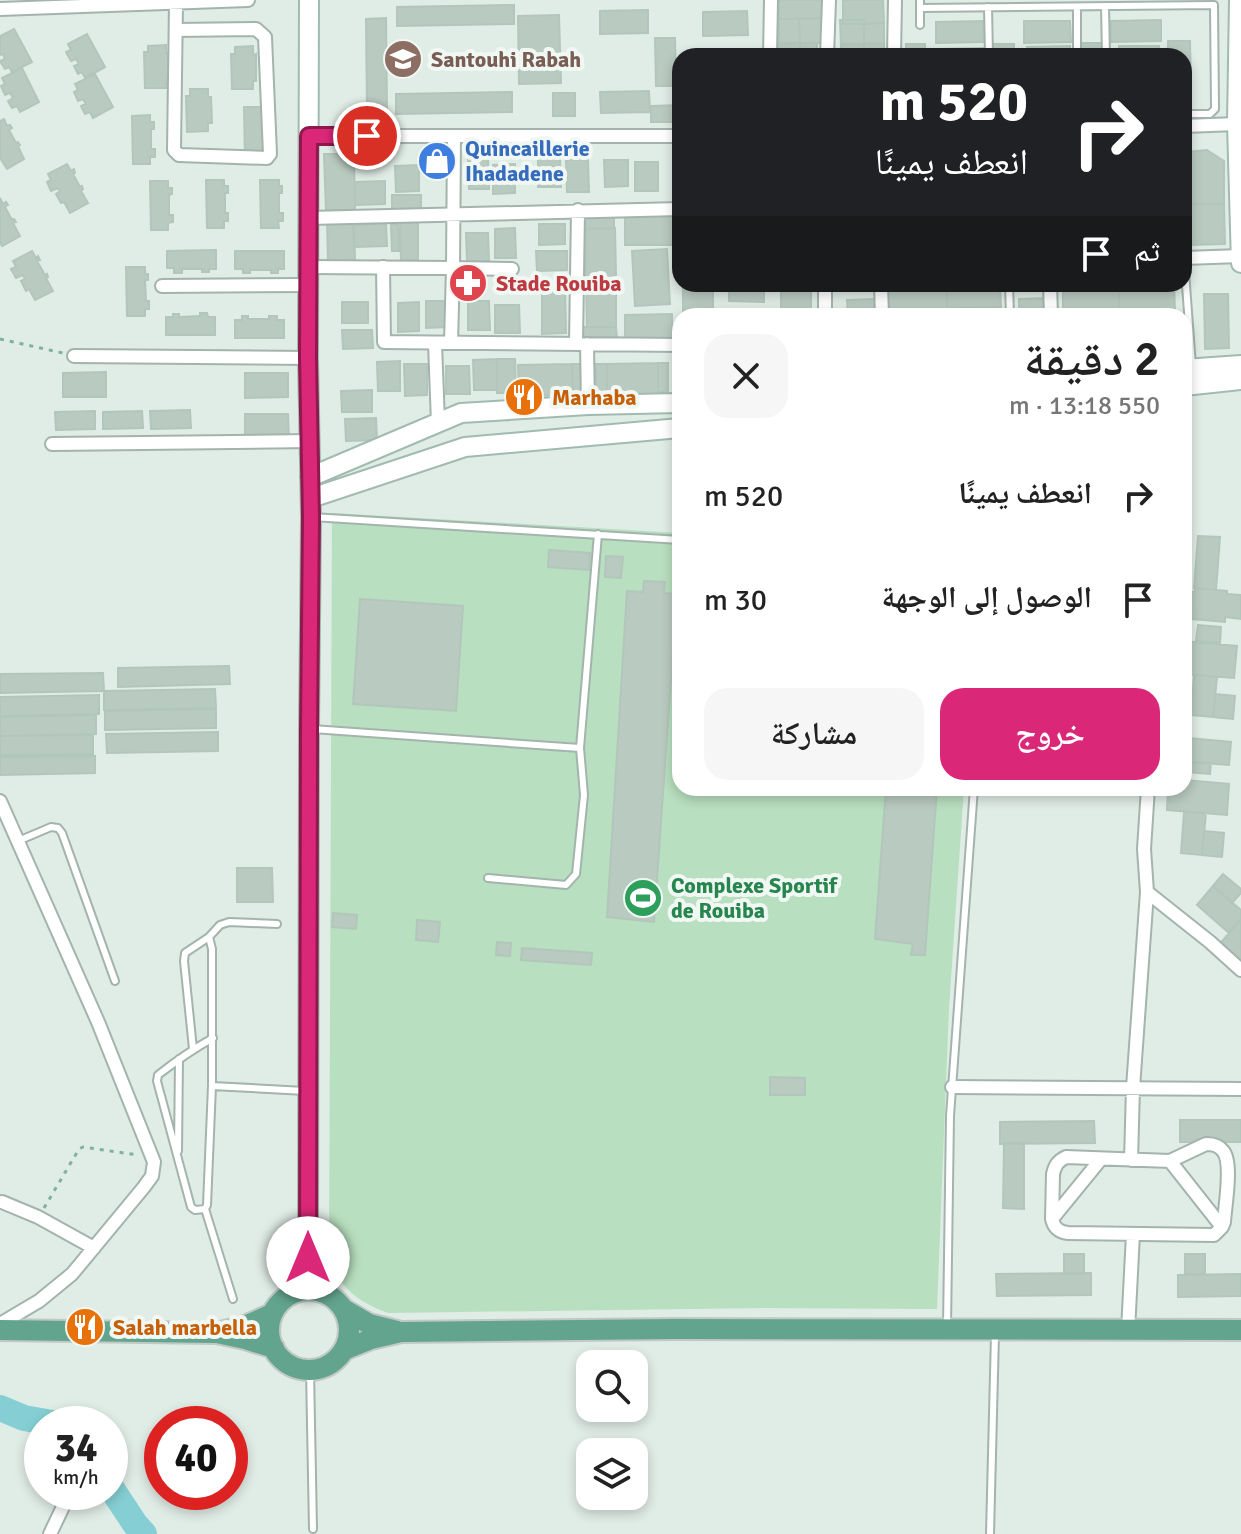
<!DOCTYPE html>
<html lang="ar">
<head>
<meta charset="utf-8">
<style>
  :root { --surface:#fff; --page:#f6f6f6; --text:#222; --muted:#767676; --accent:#db2777 }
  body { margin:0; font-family:Signika,"Noto Naskh Arabic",sans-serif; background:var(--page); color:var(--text); direction:rtl; height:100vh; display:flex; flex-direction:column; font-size:30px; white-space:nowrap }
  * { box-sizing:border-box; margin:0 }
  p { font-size:26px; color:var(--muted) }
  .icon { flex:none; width:44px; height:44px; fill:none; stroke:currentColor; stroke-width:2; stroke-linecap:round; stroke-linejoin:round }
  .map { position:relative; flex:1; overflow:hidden; direction:ltr }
  .side { position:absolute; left:672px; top:308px; width:520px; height:488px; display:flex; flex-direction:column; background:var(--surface); border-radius:24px; box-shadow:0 4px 12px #0003; direction:rtl }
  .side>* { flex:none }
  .guide { position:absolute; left:672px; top:48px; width:520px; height:244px; border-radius:24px; box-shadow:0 4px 12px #0003; direction:rtl; background:#202124; color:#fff; overflow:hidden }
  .controls { position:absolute; left:576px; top:1350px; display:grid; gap:16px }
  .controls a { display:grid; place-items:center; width:72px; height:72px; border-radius:16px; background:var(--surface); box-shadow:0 4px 12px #0003; font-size:40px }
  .speed { position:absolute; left:24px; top:1406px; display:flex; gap:16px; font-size:40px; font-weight:700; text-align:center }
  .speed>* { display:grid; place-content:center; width:104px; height:104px; border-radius:50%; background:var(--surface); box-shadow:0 4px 12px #0003; line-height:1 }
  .speed small { font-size:20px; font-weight:400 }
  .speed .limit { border:12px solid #d22; background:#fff; color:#111 }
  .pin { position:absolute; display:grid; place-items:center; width:68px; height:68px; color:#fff; margin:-34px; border:4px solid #fff; border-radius:50%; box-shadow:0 2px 8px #0007 }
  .me { position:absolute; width:88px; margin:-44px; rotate:0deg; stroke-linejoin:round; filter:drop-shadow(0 0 6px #0008) }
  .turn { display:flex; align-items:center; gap:28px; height:168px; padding:0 32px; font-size:36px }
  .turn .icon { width:104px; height:104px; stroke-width:2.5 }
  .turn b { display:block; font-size:56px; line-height:68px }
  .then { display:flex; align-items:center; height:76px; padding:0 32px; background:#0003; gap:16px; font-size:30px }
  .round { display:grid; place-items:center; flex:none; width:84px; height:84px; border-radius:24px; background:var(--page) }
  .head { display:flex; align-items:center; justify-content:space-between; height:136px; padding:0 32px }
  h1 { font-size:48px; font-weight:600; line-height:60px }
  .action { display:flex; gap:16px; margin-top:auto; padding:16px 32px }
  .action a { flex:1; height:92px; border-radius:24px; background:var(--accent); color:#fff; font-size:32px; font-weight:600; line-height:92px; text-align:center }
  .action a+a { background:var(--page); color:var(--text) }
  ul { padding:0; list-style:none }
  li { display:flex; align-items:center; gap:24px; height:104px; padding:0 32px }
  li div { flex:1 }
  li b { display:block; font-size:30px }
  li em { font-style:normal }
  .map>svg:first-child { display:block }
  .green { fill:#b8dfbf }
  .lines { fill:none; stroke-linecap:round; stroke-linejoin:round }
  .river { stroke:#85cfd4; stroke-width:26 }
  .building { fill:#b9cac1; stroke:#b3c6bc; stroke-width:2 }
  .lane-casing { stroke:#a3b4ad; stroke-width:10 }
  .street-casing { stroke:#a3b4ad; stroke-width:16 }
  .secondary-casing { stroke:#a1bbb0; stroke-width:22 }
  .primary-casing { stroke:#c1c9c6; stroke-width:24 }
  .path { stroke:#7fb29d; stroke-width:3; stroke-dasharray:4 6; stroke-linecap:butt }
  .lane { stroke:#fff; stroke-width:6 }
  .street { stroke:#fff; stroke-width:12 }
  .secondary { stroke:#fff; stroke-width:18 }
  .primary { stroke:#62a48d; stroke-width:20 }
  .route-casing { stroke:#8e194d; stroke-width:20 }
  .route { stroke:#db2777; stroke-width:14 }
  .labels { text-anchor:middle; stroke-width:8; stroke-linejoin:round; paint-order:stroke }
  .education-label { font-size:22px; font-weight:bold; fill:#785e54; stroke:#f1f8f4; text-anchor:start }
  .shop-label { font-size:22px; font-weight:bold; fill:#366cbe; stroke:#f1f8f4; text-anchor:start }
  .health-label { font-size:22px; font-weight:bold; fill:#be3a42; stroke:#f1f8f4; text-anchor:start }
  .food-label { font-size:22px; font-weight:bold; fill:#c56008; stroke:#f1f8f4; text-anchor:start }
  .leisure-label { font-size:22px; font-weight:bold; fill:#27864d; stroke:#f1f8f4; text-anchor:start }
</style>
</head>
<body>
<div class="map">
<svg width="1241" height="1534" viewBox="0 0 1241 1534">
  <rect width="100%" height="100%" fill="#e0ece6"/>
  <path class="green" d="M332,513l348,20v255h284l-15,220 -12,301 -175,-1 -374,5c-29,-11 -43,-22 -59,-49z"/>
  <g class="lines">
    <path class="river" d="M0,1408l24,10 34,6
      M110,1486l25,38 9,10"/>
  </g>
  <path class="building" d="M779,0h43v18l-43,1z
    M843,0h40l1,23 -41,1z
    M514,5v19l-117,2v-19z
    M648,10v23l-48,1v-23z
    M747,11l1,24 -45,1v-24z
    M559,15l2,68 -42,1 -1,-68z
    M386,18l1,93h-20l-1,-92z
    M822,18v25h-22l-1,-24z
    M779,19h20l1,24 -21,1z
    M840,20h24v24l-23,1z
    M1161,20v21l-50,1v-21z
    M983,21l1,21 -48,1v-21z
    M1024,21h46l1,21 -47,1z
    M884,23v21h-20v-20z
    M14,29l18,33 -20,10 -3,-5 -4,2 -5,-8 5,-2 -2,-5 -3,1v-19z
    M87,34l18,33 -20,11 -3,-6 -4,2 -4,-8 5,-2 -3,-5 -5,2 -5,-9 5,-2 -3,-6z
    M655,38h20l1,48h-20z
    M1168,41h22l1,49h-7v-34h-16z
    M779,43h21v13h-21z
    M800,43h17v13h-17z
    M1081,43h21l1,13h-21z
    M841,44h23l1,12h-24z
    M864,44h20v12h-19z
    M906,44h19v12h-19z
    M992,44h22v12h-22z
    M166,45v8h3v27h-3v8h-21l-1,-36h4v-6z
    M253,46v9l3,-1v27h-3v8h-21l-1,-35h4v-7z
    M1070,46v10h-42l-1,-9z
    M1119,46h40v10h-40z
    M983,48v8h-44v-7z
    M22,68l17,34 -19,10 -3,-6 -5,2 -4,-7 5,-3 -3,-5 -5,2 -4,-9 4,-2 -3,-6z
    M95,74l18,33 -20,11 -3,-6 -5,2 -4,-8 5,-2 -3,-5 -5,2 -4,-9 4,-2 -3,-6z
    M190,89h18v8h3l1,26h-4v8l-21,1 -1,-36h4z
    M649,91l1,21 -49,1 -1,-21z
    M512,92v20l-116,2v-20z
    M553,93h22v23h-22z
    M680,105v17h-29v-16z
    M244,107h18l1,34h4v8h-5v7h-17z
    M150,115v7h4v7h-3v20h4v8h-5v7h-17l-1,-48z
    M4,119l3,7 3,-1 2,3 -3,2 7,13 2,-1 2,3 -2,1 6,13 -17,10 -7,-11v-37z
    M1207,150l17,11v43h-35l-1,-52z
    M324,154h30l1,57 -29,1z
    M488,158l1,31h-20l-1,-30z
    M538,158h22l1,29h-23z
    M566,160h22l1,32h-22z
    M604,160h24v26l-23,1z
    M635,162h23v29h-23z
    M67,164l4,7 3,-2 1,4 -2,1 7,13 2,-1 1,3 -2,2 7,12 -18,10 -6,-11 -3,1 -5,-9 4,-3 -2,-3 -7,3 -4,-9 4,-2 -3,-6z
    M515,164v29l-22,1v-29z
    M419,165v26l-23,1 -1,-26z
    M206,180h18v6h4v7h-3v20h3v8h-4v7h-17z
    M260,180h19v6h3v7h-3v20h4v8h-5l1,7h-18z
    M150,181h18v7h4v6l-3,1v20h4v7l-5,1v7h-17z
    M385,181v23l-30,1v-23z
    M392,195h29v16l-29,1z
    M0,198l3,6 3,-2 2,3 -3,2 7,13 2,-1 2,3 -3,1 7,13 -18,10 -2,-4z
    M1189,204h35l1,40 -35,1z
    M614,212v16l-29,1v-16z
    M674,213v32h-49v-31z
    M327,220h27l1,42h-27z
    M418,220v40h-17l-1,-39z
    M386,224l1,22 -33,1 -1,-22z
    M398,224l1,27h-7l-1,-26z
    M539,224h26v20l-26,1z
    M515,228l1,30h-21v-29z
    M615,228l1,49 -30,1 -1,-49z
    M466,233h22l1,28h-22z
    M667,249l3,55 -35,2 -3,-55z
    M216,250v19h-7v3h-7v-3h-20v4h-8v-5h-7v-17z
    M32,251l4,7 2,-2 2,4 -3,1 8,14 2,-1 1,3 -2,1 7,13 -18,9 -6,-11 -3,2 -5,-10 4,-2 -2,-4 -7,3 -5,-9 5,-2 -3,-6z
    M235,251h49v18h-6v4h-7v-3h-21v3h-7v-4h-8z
    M536,251h31v19l-30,1z
    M126,267h19v7h3v6h-3l1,21h3v8h-4v7h-18z
    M616,277v50h-29l-1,-49z
    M542,284h23l1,49 -24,1z
    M683,284h30v32h-30z
    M729,284h35v18l-35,-1z
    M781,284h30v32h-30z
    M947,284h53l1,23 -54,1z
    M947,284v25l-59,1v-25z
    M1011,284h33v7h-33z
    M1063,284h56v28l-56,1z
    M1119,284h55l1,27 -56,1z
    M1204,294h24l1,54 -24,1z
    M1047,298v18h-28v-17z
    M874,299v17h-26l-1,-16z
    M426,301h22l1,26 -23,1z
    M468,301h21l1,29h-22z
    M342,302h26v21h-26z
    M419,302v29l-21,1v-29z
    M495,305h24l1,28h-25z
    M200,313h7l1,4h7v18h-49v-18h7v-3h6v3l21,-1z
    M672,314v26l-47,1v-26z
    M242,316h6v3h21v-3h8v4h7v18h-49v-18h7z
    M582,327h34l1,12 -35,1z
    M342,330h30l1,18 -30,1z
    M497,359v31h-23l-1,-30z
    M497,359h18l1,34h-19z
    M400,361v30h-22l-1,-29z
    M658,363v32l-51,1v-32z
    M658,363h10v29h-10z
    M404,364h23v31l-22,1z
    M572,364l1,31 -54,1 -1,-31z
    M572,364h10v31h-9z
    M596,364h11v32h-11z
    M446,366h23l1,28h-24z
    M106,372v25h-43v-24z
    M245,373h43v24l-43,1z
    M372,390v22h-30l-1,-21z
    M190,410l1,18 -40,1 -1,-18z
    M95,411v18l-39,1 -1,-18z
    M142,411l1,17 -40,1v-17z
    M245,414h43l1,24 -44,1z
    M376,418l1,22 -31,1 -1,-22z
    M1198,536l22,1 -4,53 -22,-2z
    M549,550l41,3 -1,17 -41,-3z
    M606,556l17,1 -2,21 -16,-1z
    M644,581l21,1 -1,11 13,1 -23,328 -47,-5 20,-326 16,1z
    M1195,588l32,3v3l14,1v24l-16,-2v5l-33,-3v-5h-8v-23l11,1z
    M360,599l103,7 -7,105 -103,-7z
    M1198,625l23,2 -1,16 -24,-2z
    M1184,641l53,5 -3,32 -50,-4z
    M229,666l1,18 -112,3v-19z
    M103,673l1,18 -104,2v-19z
    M1194,675l23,2 -4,40 -22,-2z
    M215,689l1,19 -112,2v-19z
    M1215,694l20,2 -2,23 -20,-2z
    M99,695v19l-99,2v-19z
    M216,709v19l-111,2v-19z
    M96,715v19l-96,2v-19z
    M218,732v19l-111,2 -1,-19z
    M93,735v19l-93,1v-19z
    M1189,738l42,4 -2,23 -41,-3z
    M95,756v17l-95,2v-18z
    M1188,762l23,1 -1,11 -23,-2z
    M1184,780l45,4 -2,31 -60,-5 1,-22h16z
    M886,788h51l-12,167h-14l2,-11 -38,-5z
    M1184,812l22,1 -4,42 -21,-2z
    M1204,831l20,2 -2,24 -20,-2z
    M237,868h35l1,34h-36z
    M1223,874l18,15v4l-9,10 -19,-17z
    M1213,886l28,24v9l-12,14 -32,-28z
    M333,913l24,2 -1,14 -24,-2z
    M1241,919v45l-22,-19z
    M417,920l23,2 -2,20 -22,-2z
    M497,942l14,1 -1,13 -14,-1z
    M522,948l70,5 -1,12 -70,-5z
    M770,1077l35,1v17h-35z
    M1180,1120h61v22h-61z
    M1094,1121l1,22 -95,1v-22z
    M1004,1143h20v66l-21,-1z
    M1064,1254h20v20h-20z
    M1185,1254h20v20h-20z
    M1091,1273v22l-94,1 -1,-22z
    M1241,1274v22l-63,1v-22z"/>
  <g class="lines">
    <defs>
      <path id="lane" d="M920,0v25
        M1105,6l1,50
        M988,7l1,49
        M920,8l294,-3 1,104 -5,5h-26
        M1077,56v-49
        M1184,258l8,108
        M1009,284l1,32
        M312,517l368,23
        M312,729l268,19 18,-214
        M18,841l33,-14 7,1 4,5 53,148
        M488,878l78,7 10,-11 8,-79 -4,-47
        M209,937l11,-12 9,-3 48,2
        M193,1049l-9,-88 1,-8 24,-16 3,12v137l-5,119 -2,4 28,90
        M212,1086l93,5
        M178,1151l1,-92
        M205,1209l-10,1 -4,-3 -34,-126 1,-6c18,-14 35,-26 55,-37
        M947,1327l3,-211 24,-328
        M310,1370l3,159
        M990,1534l5,-200"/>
      <path id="street" d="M0,9l248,-9
        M176,30l80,-1 9,8 5,117 -3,4 -88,-3 -5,-5 2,-147
        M770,56l1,-56
        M827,56l2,-56
        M894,56l1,-56
        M1184,126l53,-2
        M309,136h371
        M309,218l371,-9
        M1184,258l57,-2
        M308,267l145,1 1,-132
        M383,267l1,75 296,3
        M825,284v32
        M881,284l1,32
        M1050,284l1,32
        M162,286l146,-1
        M435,343l3,80
        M451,343l2,-75 59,1
        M576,344l2,-134
        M587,344l1,61
        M74,356l234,2
        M52,444l259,-3
        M1148,788l-4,61 3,43 63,50 31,28
        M0,801l98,221 56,140 -2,14 -8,11 -72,87 -33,27 -39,23
        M952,1087l289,2
        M1206,1144c7,0 13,1 17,7 10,11 2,55 1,71l-2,5 -8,8 -146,-2c-9,-1 -14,-5 -16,-14l1,-45c2,-9 5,-13 13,-17l104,4z
        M1131,1160l2,-72 14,-196
        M1170,1161l52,66
        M2,1202l36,15 56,31
        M1052,1219l49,-60
        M1128,1331l5,-97
        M50,1534l20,-42"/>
      <path id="secondary" d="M1239,0l-2,124 4,139
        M1184,369l57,-4
        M1184,386l57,-6
        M310,477l151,-64 127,-8 92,-2
        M311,498l154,-51 215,-19
        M308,1258l6,17 9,17
        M295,1292l13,-34 1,-529 2,-212 -3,-159 1,-358"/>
      <path id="primary" d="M269 1330a40 40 0 1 1 80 0a40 40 0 1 1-80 0Z
        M345,1310l24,14 28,7
        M0,1330l217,3 28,6 29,9
        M221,1332l24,-6 27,-12
        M344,1350l27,-11 30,-7 275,-3 565,1"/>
    </defs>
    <use href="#lane" class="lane-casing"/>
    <use href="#street" class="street-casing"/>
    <use href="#secondary" class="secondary-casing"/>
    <use href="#primary" class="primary-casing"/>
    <path class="path" d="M0,339l63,14
      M44,1208l35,-59 4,-2 55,8"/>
    <use href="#lane" class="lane"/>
    <use href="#street" class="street"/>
    <use href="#secondary" class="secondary"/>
    <use href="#primary" class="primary"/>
  </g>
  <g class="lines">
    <defs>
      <path id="route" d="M308,1258l1,-529 2,-212 -3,-159 1,-222h58"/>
    </defs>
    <use href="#route" class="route-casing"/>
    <use href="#route" class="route"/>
  </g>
  <defs>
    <symbol id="school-disc" viewBox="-11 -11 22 22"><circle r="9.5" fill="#8d6e63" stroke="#f1f8f4"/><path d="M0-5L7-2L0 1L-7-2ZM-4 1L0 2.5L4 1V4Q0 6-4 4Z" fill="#fff"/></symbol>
    <symbol id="shop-disc" viewBox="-11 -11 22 22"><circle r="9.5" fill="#3f7fe0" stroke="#f1f8f4"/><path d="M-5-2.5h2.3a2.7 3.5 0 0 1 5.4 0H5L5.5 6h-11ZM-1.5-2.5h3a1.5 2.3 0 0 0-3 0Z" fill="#fff"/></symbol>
    <symbol id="pharmacy-disc" viewBox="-11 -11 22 22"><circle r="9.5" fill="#e0444e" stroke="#f1f8f4"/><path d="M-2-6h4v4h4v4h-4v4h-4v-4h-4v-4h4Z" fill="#fff"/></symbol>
    <symbol id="restaurant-disc" viewBox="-11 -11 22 22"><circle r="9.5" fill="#e8710a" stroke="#f1f8f4"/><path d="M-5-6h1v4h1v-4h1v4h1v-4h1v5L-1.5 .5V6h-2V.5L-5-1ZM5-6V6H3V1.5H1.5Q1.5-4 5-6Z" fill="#fff"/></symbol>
    <symbol id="stadium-disc" viewBox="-11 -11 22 22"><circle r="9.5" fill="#2e9e5b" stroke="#f1f8f4"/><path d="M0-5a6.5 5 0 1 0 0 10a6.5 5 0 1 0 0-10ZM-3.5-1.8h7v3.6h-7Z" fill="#fff"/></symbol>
  </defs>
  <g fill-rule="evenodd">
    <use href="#school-disc" x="381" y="37" width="44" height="44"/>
    <use href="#shop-disc" x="415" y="139" width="44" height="44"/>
    <use href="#pharmacy-disc" x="446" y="261" width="44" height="44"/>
    <use href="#restaurant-disc" x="502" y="375" width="44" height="44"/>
    <use href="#stadium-disc" x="621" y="876" width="44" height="44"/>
    <use href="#restaurant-disc" x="63" y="1305" width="44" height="44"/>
  </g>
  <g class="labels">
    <g class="education-label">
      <text x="431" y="67">Santouhi Rabah</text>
    </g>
    <g class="shop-label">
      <text x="465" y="156">Quincaillerie<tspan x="465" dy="25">Ihadadene</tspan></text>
    </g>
    <g class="health-label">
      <text x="496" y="291">Stade Rouiba</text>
    </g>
    <g class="food-label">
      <text x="552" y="405">Marhaba</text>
      <text x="113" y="1335">Salah marbella</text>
    </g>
    <g class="leisure-label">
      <text x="671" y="893">Complexe Sportif<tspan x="671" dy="25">de Rouiba</tspan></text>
    </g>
  </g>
</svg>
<div class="controls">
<a><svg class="icon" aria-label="search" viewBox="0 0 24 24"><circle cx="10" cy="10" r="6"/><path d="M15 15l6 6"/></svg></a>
<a><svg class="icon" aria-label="layers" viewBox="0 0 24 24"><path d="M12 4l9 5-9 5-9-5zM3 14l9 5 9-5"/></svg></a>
</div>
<div class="speed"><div>34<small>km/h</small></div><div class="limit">40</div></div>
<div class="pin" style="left:367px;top:136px;background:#d93025"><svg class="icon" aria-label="arrive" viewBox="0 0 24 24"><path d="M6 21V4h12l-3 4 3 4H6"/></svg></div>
<svg class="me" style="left:308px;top:1258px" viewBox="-20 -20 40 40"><circle r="19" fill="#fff"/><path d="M0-13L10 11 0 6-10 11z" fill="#db2777"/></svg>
<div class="guide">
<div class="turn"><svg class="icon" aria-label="right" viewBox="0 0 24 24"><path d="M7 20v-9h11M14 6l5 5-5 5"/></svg><div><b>520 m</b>انعطف يمينًا</div></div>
<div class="then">ثم<svg class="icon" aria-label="arrive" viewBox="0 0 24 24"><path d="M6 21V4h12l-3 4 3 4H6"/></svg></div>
</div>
<section class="side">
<div class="head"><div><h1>2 دقيقة</h1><p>550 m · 13:18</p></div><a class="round"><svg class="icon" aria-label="close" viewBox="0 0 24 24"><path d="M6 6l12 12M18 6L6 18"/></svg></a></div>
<ul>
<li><svg class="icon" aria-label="right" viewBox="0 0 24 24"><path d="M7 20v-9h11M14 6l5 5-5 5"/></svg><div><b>انعطف يمينًا</b></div><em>520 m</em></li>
<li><svg class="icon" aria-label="arrive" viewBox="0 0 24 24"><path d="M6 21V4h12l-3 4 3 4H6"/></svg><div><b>الوصول إلى الوجهة</b></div><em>30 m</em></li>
</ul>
<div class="action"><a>خروج</a><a>مشاركة</a></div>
</section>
</div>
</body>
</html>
